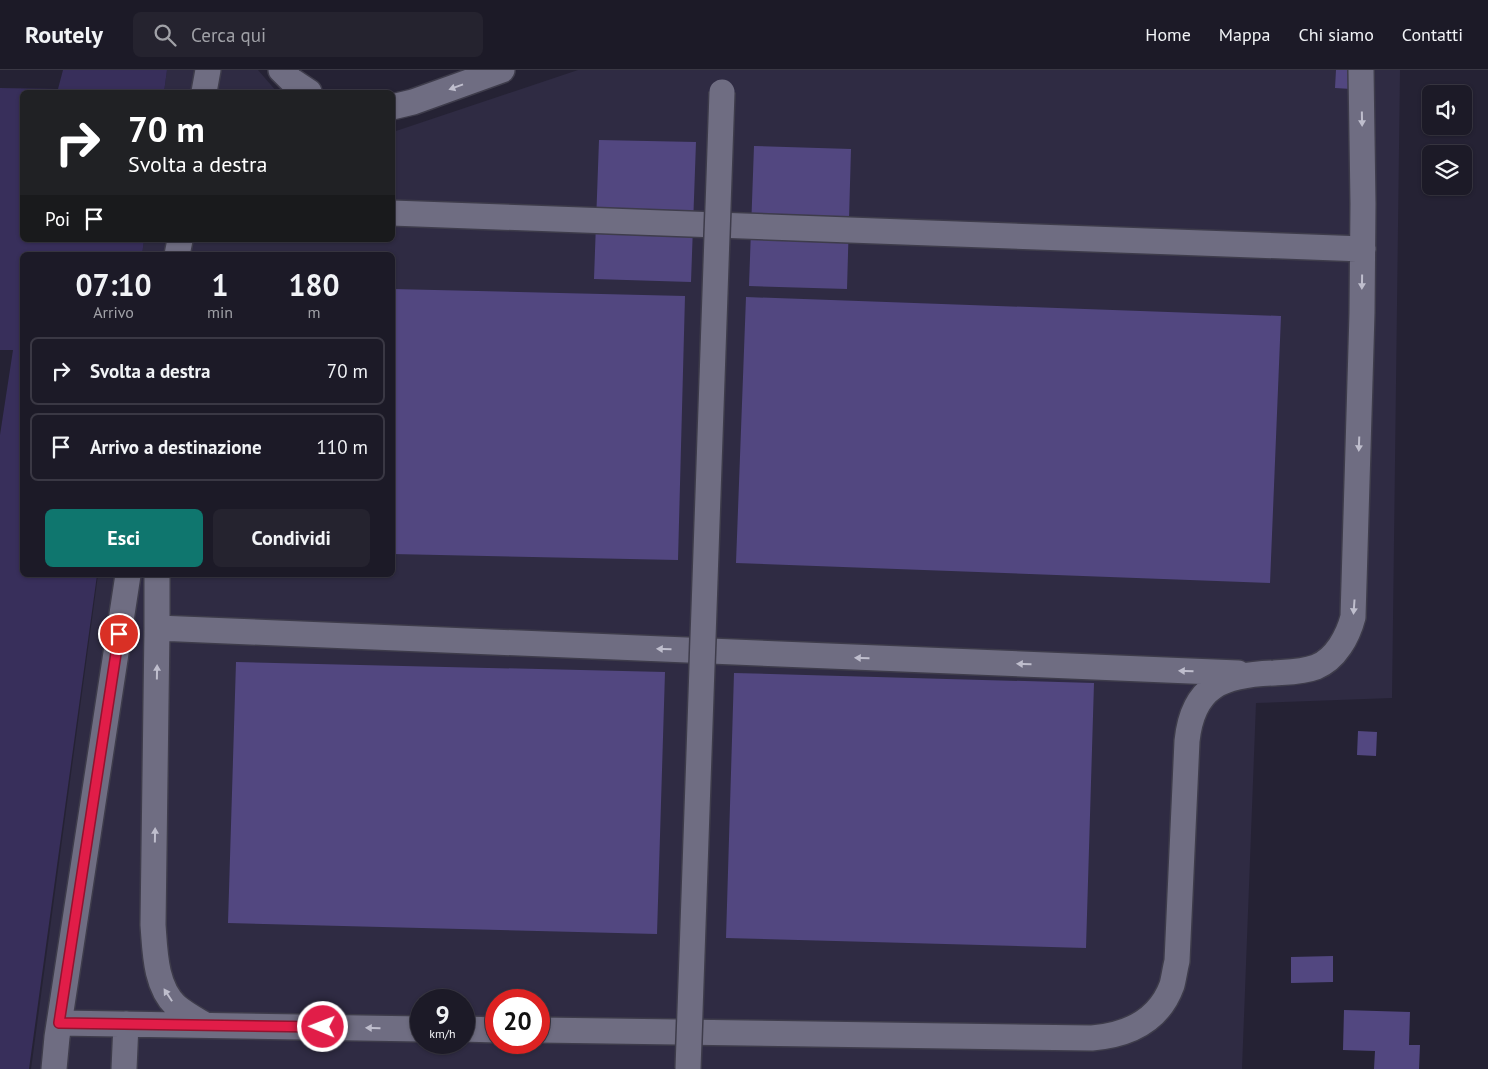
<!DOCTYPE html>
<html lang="it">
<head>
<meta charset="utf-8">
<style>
  :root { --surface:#1c1a27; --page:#25232f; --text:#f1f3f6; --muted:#a0a1a7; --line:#3a3844; --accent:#0f766e }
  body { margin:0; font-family:"PT Sans",sans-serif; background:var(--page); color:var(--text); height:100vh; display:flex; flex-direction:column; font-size:19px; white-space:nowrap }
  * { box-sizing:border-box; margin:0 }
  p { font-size:16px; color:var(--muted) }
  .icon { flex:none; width:28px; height:28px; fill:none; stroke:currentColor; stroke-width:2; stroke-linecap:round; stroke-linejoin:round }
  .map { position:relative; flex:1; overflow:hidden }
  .sheet { position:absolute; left:20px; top:182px; width:375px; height:325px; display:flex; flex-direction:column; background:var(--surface); border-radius:8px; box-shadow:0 1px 4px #0004,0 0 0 1px var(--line) }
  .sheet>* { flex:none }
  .banner { position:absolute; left:20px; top:20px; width:375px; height:152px; border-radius:8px; box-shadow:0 1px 4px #0004,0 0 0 1px var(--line); background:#202124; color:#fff; overflow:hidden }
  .tools { position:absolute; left:1422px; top:15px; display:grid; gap:10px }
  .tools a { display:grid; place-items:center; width:50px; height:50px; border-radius:8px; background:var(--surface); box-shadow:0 1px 4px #0004,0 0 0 1px var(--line); font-size:25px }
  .speed { position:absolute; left:410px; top:919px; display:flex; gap:10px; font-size:25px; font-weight:700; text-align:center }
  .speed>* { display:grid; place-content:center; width:65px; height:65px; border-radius:50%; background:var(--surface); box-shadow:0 1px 4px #0004,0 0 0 1px var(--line); line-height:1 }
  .speed small { font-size:12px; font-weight:400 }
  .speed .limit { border:8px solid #d22; background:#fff; color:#111 }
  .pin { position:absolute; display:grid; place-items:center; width:42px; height:42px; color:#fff; margin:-21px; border:2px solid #fff; border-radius:50%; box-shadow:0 1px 5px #0007 }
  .me { position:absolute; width:55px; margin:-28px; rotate:271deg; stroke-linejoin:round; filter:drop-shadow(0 0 4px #0008) }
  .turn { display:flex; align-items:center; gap:18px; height:105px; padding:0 25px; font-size:22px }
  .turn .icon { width:65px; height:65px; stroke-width:2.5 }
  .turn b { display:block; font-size:35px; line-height:42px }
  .then { display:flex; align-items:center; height:48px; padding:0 25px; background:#0003; gap:10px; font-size:19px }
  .eta { display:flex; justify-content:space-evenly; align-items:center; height:85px; text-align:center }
  .eta b { font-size:30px; font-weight:700; line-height:35px }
  .primary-button { display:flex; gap:10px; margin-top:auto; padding:10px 25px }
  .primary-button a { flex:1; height:58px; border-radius:8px; background:var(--accent); color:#fff; font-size:20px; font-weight:700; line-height:58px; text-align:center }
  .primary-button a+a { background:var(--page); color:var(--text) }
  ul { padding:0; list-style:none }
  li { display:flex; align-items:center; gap:15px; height:68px; margin:0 10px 8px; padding:0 15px; border:2px solid var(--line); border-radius:8px }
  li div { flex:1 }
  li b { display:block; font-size:19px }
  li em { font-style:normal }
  header { display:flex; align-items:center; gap:30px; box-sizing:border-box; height:70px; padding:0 25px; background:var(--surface); border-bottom:1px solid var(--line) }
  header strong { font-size:24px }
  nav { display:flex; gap:28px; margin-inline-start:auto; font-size:18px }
  .search { width:350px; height:45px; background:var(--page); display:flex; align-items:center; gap:12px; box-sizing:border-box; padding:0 18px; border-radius:8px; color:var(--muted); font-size:19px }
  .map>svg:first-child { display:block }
  .built { fill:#2f2b43; fill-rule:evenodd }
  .green { fill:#382f5b }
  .building { fill:#524780 }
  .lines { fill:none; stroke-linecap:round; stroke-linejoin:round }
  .minor-casing { stroke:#3e3c4b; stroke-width:28 }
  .minor { stroke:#6f6d82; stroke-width:25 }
  .minor-bridge-casing { stroke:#3e3c4b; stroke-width:28; stroke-linecap:butt }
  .minor-bridge { stroke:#6f6d82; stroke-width:25 }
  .oneway { fill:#bfbecd }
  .route-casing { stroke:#92132f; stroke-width:12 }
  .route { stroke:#e11d48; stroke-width:9 }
</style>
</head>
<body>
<header>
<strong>Routely</strong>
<div class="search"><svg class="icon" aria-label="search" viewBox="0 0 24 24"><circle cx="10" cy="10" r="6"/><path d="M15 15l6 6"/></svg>Cerca qui</div>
<nav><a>Home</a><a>Mappa</a><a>Chi siamo</a><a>Contatti</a></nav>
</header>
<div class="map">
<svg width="1488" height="999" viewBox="0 0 1488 999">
  <rect width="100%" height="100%" fill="#252234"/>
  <path class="built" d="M167,0h91l19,22h-113z
    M578,0h822l-8,628 -136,5 -14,366h-1211l67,-494h294v-320h-250l2,-15h248l1,-108zM421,930h43v42h-43zM496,930h43v42h-43z"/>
  <path class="green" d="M63,0h104l-3,22h-142v148h122l-2,15h-120v320h75l-68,494h-29v-634l13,-85h-13v-262l58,1z"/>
  <path class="building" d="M1336,0h16l-1,19 -16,-1z
    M599,70l97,2 -5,140 -97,-3z
    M754,76l97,3 -4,140 -98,-3z
    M392,219l293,7 -7,264 -286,-6z
    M746,227l535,19 -11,267 -534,-20z
    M236,592l429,10 -8,262 -429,-11z
    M734,603l360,10 -8,265 -360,-10z
    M1358,661l19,1 -1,24 -19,-1z
    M1333,886v26l-42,1v-26z
    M1344,940l66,2 -1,33h11l-1,24h-45l1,-18 -32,-1z"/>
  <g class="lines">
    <defs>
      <path id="minor" d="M281,0l10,10 18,12
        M204,22l4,-22
        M392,37l21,-5 89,-32
        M392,143l971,36
        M177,185l3,-15
        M157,505v53l1081,45
        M157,558l-4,297c2,26 2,61 23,81 8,7 19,13 29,19
        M59,953l362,6
        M464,959l32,1
        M539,960l553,8c36,-3 67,-17 80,-53 2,-8 3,-16 5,-24l10,-220c6,-56 36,-66 87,-68 14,-1 29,-1 42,-6 20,-8 32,-31 37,-50l9,-304 1,-109 -2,-134
        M54,999l3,-32 71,-462
        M124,999l2,-45"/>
    </defs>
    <use href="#minor" class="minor-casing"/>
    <use href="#minor" class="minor"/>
    <defs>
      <path id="minor-bridge" d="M688,999l34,-977"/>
    </defs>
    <use href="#minor-bridge" class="minor-bridge-casing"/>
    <use href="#minor-bridge" class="minor-bridge"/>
  </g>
  <defs><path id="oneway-solid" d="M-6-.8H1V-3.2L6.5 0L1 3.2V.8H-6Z" transform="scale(1.25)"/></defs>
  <g class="oneway">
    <use href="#oneway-solid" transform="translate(456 17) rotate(160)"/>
    <use href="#oneway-solid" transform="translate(1362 49) rotate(89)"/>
    <use href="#oneway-solid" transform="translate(1362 212) rotate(91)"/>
    <use href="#oneway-solid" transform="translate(1359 374) rotate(92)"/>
    <use href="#oneway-solid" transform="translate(1354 537) rotate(94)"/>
    <use href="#oneway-solid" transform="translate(664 579) rotate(-178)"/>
    <use href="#oneway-solid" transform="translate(862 588) rotate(-178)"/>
    <use href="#oneway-solid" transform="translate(1024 594) rotate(-178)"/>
    <use href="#oneway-solid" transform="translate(1186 601) rotate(-178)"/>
    <use href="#oneway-solid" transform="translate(157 602) rotate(-89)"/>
    <use href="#oneway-solid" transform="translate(155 765) rotate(-89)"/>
    <use href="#oneway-solid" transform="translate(168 925) rotate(-123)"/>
    <use href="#oneway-solid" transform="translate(373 958) rotate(-179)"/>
  </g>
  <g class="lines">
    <defs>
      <path id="route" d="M119,564l-60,389 264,4"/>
    </defs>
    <use href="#route" class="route-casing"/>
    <use href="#route" class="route"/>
  </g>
</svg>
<div class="tools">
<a><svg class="icon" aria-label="sound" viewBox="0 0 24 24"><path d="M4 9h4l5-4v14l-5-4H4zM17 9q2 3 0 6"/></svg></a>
<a><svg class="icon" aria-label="layers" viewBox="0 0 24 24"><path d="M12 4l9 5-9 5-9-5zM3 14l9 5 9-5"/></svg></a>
</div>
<div class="speed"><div>9<small>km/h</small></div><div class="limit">20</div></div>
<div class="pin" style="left:119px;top:564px;background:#d93025"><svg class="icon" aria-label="arrive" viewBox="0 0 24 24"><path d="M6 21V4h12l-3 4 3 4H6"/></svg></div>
<svg class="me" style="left:323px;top:957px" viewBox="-20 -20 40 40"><circle r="17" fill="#e11d48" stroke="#fff" stroke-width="3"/><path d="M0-11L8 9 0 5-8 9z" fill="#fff"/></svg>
<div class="banner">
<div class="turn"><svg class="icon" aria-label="right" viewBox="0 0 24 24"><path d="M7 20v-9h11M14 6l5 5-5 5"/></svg><div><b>70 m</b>Svolta a destra</div></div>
<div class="then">Poi<svg class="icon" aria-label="arrive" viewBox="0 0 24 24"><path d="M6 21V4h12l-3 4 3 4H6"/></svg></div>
</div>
<section class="sheet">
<div class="eta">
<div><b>07:10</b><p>Arrivo</p></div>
<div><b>1</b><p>min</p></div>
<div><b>180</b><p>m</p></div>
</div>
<ul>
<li><svg class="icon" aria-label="right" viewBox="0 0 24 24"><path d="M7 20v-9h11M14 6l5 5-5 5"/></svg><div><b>Svolta a destra</b></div><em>70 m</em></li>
<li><svg class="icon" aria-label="arrive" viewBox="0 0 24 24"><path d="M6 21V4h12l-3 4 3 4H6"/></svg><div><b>Arrivo a destinazione</b></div><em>110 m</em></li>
</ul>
<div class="primary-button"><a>Esci</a><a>Condividi</a></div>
</section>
</div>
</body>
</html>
